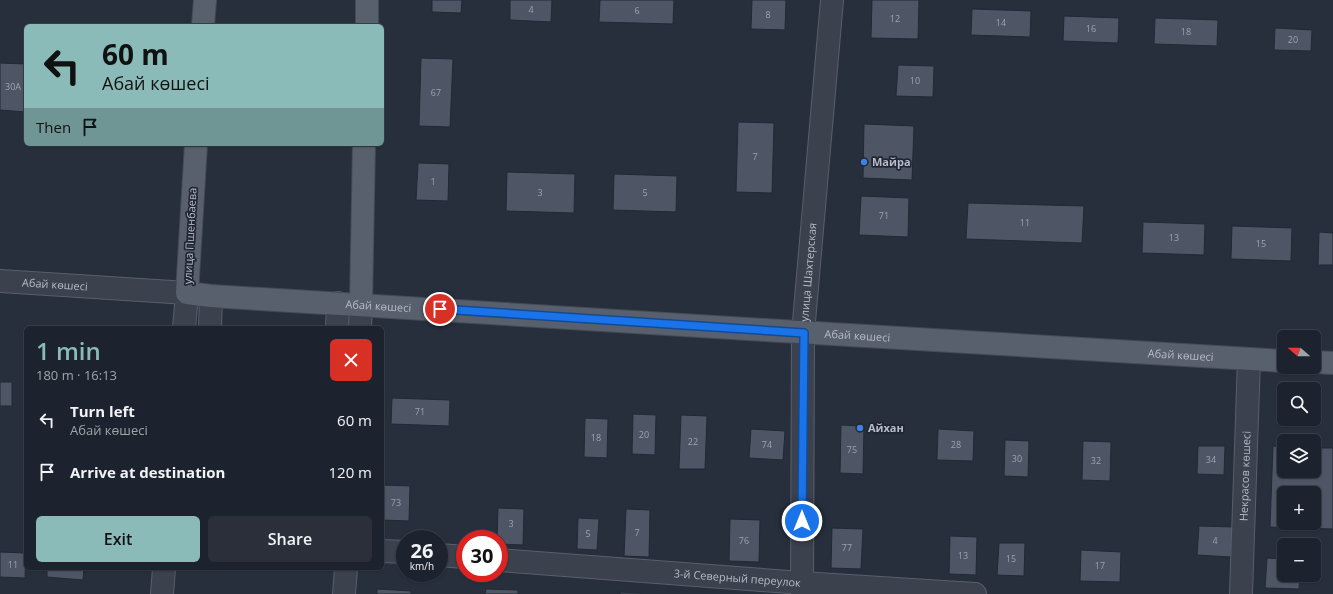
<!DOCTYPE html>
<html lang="en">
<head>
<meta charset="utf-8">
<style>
  :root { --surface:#1d232e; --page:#2a2f3a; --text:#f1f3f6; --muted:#a0a4aa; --line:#3b404a; --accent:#8bbbb9 }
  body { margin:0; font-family:"Open Sans",sans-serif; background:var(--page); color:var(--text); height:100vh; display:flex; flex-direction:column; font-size:15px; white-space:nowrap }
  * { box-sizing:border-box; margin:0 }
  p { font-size:13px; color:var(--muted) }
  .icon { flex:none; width:22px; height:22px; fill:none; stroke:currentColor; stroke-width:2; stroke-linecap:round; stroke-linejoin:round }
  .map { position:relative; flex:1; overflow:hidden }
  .details { position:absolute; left:24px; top:326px; width:360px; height:244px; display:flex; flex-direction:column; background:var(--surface); border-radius:6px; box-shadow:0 1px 3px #0004,0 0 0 1px var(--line) }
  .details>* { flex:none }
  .hud { position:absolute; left:24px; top:24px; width:360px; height:122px; border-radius:6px; box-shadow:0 1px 3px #0004,0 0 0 1px var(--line); background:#8bbbb9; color:#111; overflow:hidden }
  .needle { width:26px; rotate:290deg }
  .fabs { position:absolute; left:1277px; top:330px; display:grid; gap:8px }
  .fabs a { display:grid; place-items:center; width:44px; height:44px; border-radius:6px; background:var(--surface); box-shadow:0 1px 3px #0004,0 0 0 1px var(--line); font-size:20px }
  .speed { position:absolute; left:396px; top:530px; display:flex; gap:8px; font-size:20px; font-weight:700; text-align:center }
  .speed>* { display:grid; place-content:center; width:52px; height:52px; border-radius:50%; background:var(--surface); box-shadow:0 1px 3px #0004,0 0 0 1px var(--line); line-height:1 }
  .speed small { font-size:10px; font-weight:400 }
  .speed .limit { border:6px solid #d22; background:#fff; color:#111 }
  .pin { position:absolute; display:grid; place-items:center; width:34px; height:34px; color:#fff; margin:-17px; border:2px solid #fff; border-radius:50%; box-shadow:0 1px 4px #0007 }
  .me { position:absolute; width:44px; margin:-22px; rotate:0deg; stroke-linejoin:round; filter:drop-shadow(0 0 3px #0008) }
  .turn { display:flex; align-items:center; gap:14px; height:84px; padding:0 12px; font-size:18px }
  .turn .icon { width:52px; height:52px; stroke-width:2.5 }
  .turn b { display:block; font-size:28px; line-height:34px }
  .then { display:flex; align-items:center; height:38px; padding:0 12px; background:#0003; gap:8px; font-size:15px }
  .round { display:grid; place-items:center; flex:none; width:42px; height:42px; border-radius:6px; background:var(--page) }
  .summary { display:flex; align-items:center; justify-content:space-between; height:68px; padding:0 12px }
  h1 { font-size:24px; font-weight:600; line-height:30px; color:var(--accent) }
  .button { display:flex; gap:8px; margin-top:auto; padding:8px 12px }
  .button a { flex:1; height:46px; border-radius:6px; background:var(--accent); color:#111; font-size:16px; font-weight:600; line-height:46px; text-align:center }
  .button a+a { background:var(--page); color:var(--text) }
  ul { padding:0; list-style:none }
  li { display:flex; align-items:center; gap:12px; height:52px; padding:0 12px }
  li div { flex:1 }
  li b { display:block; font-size:15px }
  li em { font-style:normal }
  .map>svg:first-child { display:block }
  .building { fill:#4e5665; stroke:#222834; fill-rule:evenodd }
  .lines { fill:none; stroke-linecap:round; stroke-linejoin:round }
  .minor-casing { stroke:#595f6b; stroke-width:24 }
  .major-casing { stroke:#444a56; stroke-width:24 }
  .minor { stroke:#3b414d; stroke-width:22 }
  .major { stroke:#59606d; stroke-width:22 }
  .route-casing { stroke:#114b97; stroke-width:10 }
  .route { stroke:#1a73e8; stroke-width:7 }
  .shop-dot { fill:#3f7fe0; stroke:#202632; stroke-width:1.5 }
  .labels { text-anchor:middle; stroke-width:3.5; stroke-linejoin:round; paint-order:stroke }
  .number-label { font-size:9px; fill:#9da2af }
  .poi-label { font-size:11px; font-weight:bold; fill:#b7bcc8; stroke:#202632; text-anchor:start }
  .street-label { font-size:11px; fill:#b7bcc8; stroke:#202632 }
</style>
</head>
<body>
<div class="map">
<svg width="1333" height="594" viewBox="0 0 1333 594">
  <rect width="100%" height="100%" fill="#272f3d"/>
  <path class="building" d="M432,0h30l-1,13 -29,-1z
    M510,0h42l-1,22 -41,-2z
    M600,0h74l-1,24 -74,-2z
    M752,0h34l-1,30 -34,-1z
    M872,0h47l-1,39 -47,-1z
    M972,9l59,2 -1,26 -59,-2z
    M1064,16l55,2 -1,25 -55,-2z
    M1155,18l63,2 -1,26 -63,-2z
    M1275,28l37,2 -1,21 -37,-1z
    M421,58l32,1 -3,68 -31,-1z
    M0,63l26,1v48l-26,-2z
    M898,65l36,1 -1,31 -37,-1z
    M738,122l36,1 -2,70 -36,-1z
    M864,124l50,2 -2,54 -49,-2z
    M418,163l31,1 -1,37 -32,-1z
    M507,172l68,2 -1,39 -68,-2z
    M614,174l63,2 -1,36 -63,-2z
    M861,196l48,2 -1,39 -49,-2z
    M968,203l116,3 -2,37 -116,-4z
    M1143,222l62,2 -1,31 -62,-2z
    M1232,226l60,2 -1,33 -60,-2z
    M1319,232l14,1v32h-15z
    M0,382h12v24h-12z
    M392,398l58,2 -1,26 -58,-2z
    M633,414l23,1 -1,40 -23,-1z
    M681,415l26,1 -2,53h-26z
    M585,418l23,1 -1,39 -23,-1z
    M841,425l23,1 -1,48 -23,-1z
    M751,429l34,2 -2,29 -34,-2z
    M938,429l36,2 -1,30 -36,-1z
    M1005,440l24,1 -1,36 -24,-1z
    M1083,441l28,1 -1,39 -28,-1z
    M1198,446h27l-1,29 -27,-1z
    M1273,446l11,1v24h30v-23h19v81l-63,-2zM1284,493h30v30h-30z
    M382,485l28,1 -1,35 -27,-1z
    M498,508l26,1 -1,36 -24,-1v-5h-2z
    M626,509l24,1 -1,47 -25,-1z
    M578,518l21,1 -2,31 -20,-1z
    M730,519l30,1 -1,42 -30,-1z
    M1199,526l34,1 -2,30 -34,-2z
    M832,528l31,1 -2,40 -30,-1z
    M950,536l27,1 -1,38 -27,-1z
    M999,543h26l-1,33 -27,-1z
    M1081,550l40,2 -1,30 -40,-1z
    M0,552l26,1 -1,25 -25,-1z
    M1267,558l17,1v16h16l-1,14 -34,-1z
    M47,568h37l-1,12 -36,-3z
    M377,589l34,2v3h-34z
    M486,589l32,1v4h-33z
    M620,592l21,1v1h-21z"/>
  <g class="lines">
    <defs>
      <g id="minor">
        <path id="s1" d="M0,281l187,12 -3,35"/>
        <path d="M210,328l1,-32"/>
        <path d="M337,328l1,-25"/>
        <path d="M360,328l1,-24"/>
        <path d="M382,551l23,1"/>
        <path d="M439,555l26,2"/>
        <path id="s2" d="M499,560l303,23 173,11"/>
        <path d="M162,594l2,-26"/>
        <path d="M344,594l2,-26"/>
        <path id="s3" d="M802,594l1,-261 29,-333"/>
        <path id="s4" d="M1241,594l8,-235"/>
      </g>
      <g id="major">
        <path d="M203,26l2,-26"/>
        <path d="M367,26v-26"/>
        <path id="s5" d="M196,144l-9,149 24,3c358,21 715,45 1073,65"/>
        <path d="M361,304l3,-160"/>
        <path d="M1314,362l19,1"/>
      </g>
    </defs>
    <use href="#minor" class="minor-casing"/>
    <use href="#major" class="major-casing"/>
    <use href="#minor" class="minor"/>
    <use href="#major" class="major"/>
  </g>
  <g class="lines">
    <defs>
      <path id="route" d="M440,309l364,24 -2,188"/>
    </defs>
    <use href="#route" class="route-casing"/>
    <use href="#route" class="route"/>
  </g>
  <g class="shop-dot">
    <circle cx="864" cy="162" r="4"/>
    <circle cx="860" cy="428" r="4"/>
  </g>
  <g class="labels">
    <g class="number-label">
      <text x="531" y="13">4</text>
      <text x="637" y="14">6</text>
      <text x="768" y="18">8</text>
      <text x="895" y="22">12</text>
      <text x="1001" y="26">14</text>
      <text x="1091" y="32">16</text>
      <text x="1186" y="35">18</text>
      <text x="1293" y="43">20</text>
      <text x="915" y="84">10</text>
      <text x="13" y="90">30А</text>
      <text x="436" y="96">67</text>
      <text x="755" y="160">7</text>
      <text x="433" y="185">1</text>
      <text x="540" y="196">3</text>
      <text x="645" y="196">5</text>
      <text x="884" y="219">71</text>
      <text x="1025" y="226">11</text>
      <text x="1174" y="241">13</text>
      <text x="1261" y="247">15</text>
      <text x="420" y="415">71</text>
      <text x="644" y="438">20</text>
      <text x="596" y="441">18</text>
      <text x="693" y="445">22</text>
      <text x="767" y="448">74</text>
      <text x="956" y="448">28</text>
      <text x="852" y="453">75</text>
      <text x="1017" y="462">30</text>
      <text x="1211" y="463">34</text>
      <text x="1096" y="464">32</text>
      <text x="396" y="506">73</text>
      <text x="511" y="527">3</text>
      <text x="637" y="536">7</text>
      <text x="588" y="537">5</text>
      <text x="744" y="544">76</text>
      <text x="1215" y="544">4</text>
      <text x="847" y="551">77</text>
      <text x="963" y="559">13</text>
      <text x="1011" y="562">15</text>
      <text x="13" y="568">11</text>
      <text x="1100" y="569">17</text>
    </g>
    <g class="poi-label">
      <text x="872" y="166">Майра</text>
      <text x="868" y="432">Айхан</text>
    </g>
    <g class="street-label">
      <text transform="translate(190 236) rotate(-87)" y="4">улица Пшенбаева</text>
      <text dy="4" stroke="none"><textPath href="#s3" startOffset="322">улица Шахтерская</textPath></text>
      <text dy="4" stroke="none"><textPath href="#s1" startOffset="55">Абай көшесі</textPath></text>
      <text dy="4" stroke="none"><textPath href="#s5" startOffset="341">Абай көшесі</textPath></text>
      <text dy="4" stroke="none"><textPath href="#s5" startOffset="821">Абай көшесі</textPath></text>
      <text dy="4" stroke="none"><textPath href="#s5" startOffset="1145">Абай көшесі</textPath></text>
      <text dy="4" stroke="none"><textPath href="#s4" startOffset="118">Некрасов көшесі</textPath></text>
      <text dy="4" stroke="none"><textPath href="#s2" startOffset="239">3-й Северный переулок</textPath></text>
    </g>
  </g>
</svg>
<div class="fabs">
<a><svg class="needle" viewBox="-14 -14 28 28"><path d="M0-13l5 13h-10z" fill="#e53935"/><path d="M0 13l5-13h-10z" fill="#a0a4aa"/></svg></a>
<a><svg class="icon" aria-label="search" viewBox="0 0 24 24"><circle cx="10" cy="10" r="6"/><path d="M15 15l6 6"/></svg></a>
<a><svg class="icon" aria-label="layers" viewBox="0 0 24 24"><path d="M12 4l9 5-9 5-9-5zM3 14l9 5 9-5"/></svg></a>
<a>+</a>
<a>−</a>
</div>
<div class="speed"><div>26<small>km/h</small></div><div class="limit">30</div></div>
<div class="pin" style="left:440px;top:309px;background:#d93025"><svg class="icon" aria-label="arrive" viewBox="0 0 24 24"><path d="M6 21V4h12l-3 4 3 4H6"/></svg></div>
<svg class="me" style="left:802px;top:521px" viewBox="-20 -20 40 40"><circle r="17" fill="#1a73e8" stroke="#fff" stroke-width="3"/><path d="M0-11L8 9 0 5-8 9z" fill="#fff"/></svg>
<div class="hud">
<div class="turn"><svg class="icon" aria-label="left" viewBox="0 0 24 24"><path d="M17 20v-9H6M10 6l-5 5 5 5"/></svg><div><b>60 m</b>Абай көшесі</div></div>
<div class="then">Then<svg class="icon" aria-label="arrive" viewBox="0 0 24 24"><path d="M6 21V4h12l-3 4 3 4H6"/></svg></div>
</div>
<section class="details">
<div class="summary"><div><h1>1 min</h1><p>180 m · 16:13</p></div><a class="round" style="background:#d93025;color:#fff"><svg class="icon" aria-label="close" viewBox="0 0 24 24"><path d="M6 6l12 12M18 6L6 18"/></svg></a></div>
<ul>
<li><svg class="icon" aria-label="left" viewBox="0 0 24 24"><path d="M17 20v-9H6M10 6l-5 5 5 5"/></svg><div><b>Turn left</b><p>Абай көшесі</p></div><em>60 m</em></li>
<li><svg class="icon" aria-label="arrive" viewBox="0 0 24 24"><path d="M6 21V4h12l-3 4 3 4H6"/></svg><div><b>Arrive at destination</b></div><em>120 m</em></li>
</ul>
<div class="button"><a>Exit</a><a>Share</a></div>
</section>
</div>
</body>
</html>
